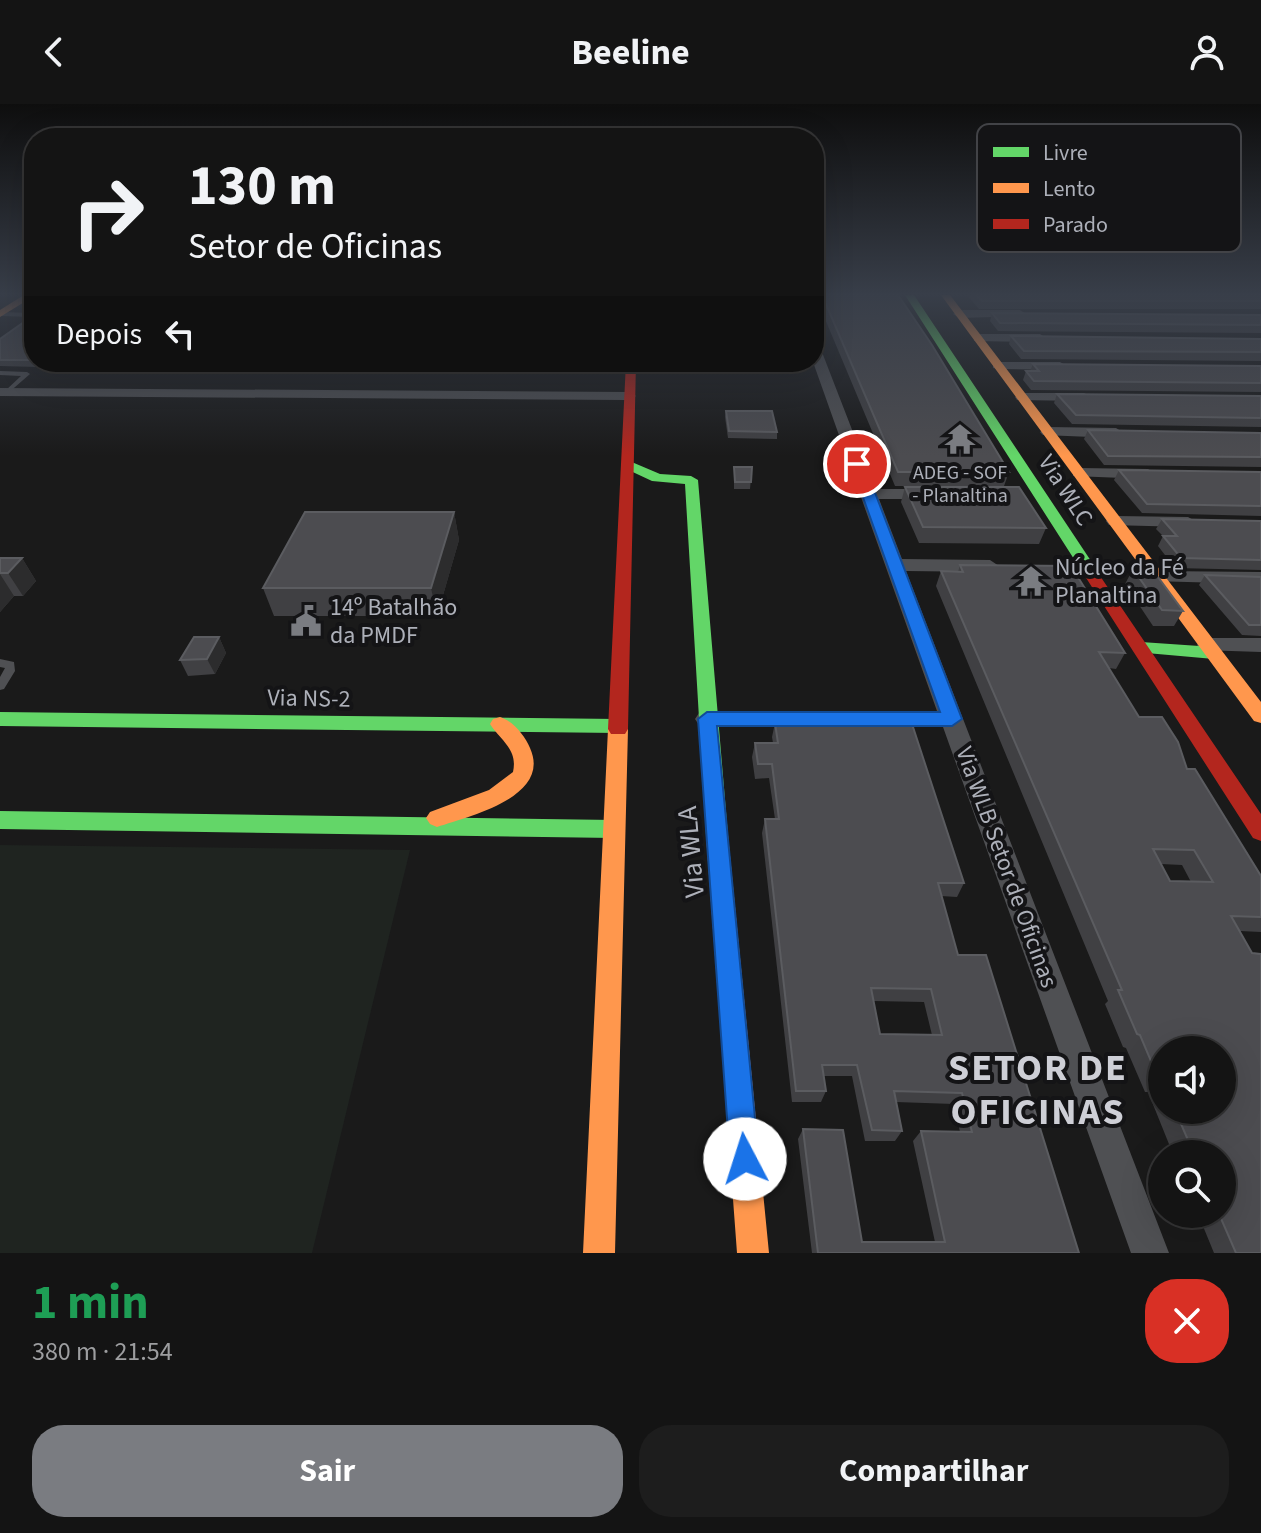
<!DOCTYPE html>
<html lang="pt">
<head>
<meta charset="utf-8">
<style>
  :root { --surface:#141414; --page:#1d1d1d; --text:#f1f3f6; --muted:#9d9ea0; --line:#333334; --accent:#7a7c81 }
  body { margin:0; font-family:"Source Sans 3",sans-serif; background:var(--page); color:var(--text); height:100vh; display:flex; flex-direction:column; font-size:30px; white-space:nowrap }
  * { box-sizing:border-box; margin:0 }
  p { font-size:26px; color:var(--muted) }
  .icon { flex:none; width:44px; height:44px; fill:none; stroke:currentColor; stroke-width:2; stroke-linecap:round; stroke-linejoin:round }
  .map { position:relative; height:1149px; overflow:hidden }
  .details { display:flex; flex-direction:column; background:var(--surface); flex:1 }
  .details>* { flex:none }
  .hud { position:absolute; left:24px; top:24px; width:800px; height:244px; border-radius:32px; box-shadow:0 8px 32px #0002,0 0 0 2px var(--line); background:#141414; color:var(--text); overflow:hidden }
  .fabs { position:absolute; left:1148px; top:932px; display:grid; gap:16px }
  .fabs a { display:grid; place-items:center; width:88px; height:88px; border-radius:50%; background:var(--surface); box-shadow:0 8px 32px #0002,0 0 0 2px var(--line); font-size:40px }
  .pin { position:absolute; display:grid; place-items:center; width:68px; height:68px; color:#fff; margin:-34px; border:4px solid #fff; border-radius:50%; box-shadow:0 2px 8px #0007 }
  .me { position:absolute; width:88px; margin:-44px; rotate:355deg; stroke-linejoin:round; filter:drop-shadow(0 0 6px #0008) }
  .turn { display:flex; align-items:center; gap:28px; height:168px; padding:0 32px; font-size:36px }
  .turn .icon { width:104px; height:104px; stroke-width:2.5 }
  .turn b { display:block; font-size:56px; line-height:68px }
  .then { display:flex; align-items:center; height:76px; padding:0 32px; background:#0003; gap:16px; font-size:30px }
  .round { display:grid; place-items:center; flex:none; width:84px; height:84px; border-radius:32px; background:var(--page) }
  .head { display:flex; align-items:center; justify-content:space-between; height:136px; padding:0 32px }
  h1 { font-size:48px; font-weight:700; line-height:60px; color:#1e9e55 }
  .cta { display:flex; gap:16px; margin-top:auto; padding:16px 32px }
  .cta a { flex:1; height:92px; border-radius:32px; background:var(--accent); color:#fff; font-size:32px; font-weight:700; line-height:92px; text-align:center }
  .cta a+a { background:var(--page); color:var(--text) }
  header { display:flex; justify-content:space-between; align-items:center; height:104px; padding:0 32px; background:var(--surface); font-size:36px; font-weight:700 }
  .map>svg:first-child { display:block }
  .green { fill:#1f2420 }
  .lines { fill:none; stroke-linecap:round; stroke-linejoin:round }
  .lane { fill:#4f5053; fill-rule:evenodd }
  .street { fill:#4f5053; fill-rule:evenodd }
  .fast { fill:#63d668; fill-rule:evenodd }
  .slow { fill:#ff974d; fill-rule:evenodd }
  .jam { fill:#b3261e; fill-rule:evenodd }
  .wall { fill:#404043; fill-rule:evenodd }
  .shaded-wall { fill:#2c2c2d }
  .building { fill:#4c4c50; stroke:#5b5c60; stroke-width:2; fill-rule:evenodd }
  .route { fill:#1a73e8; stroke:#114b97; stroke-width:2 }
  .labels { text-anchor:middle; stroke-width:8; stroke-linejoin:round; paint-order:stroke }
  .far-poi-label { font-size:20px; fill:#adb0b9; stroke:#141416 }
  .street-label { font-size:24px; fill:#adb0b9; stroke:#141416 }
  .poi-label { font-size:24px; fill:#adb0b9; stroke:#141416; text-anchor:start }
  .near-street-label { font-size:28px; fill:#adb0b9; stroke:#141416 }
  .near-district-label { font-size:38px; font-weight:bold; letter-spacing:2px; fill:#cecfd6; stroke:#141416 }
  .key { fill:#141416; stroke:#424347; stroke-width:2 }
  .key-label { font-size:22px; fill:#adb0b9 }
</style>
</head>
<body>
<header><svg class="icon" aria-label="back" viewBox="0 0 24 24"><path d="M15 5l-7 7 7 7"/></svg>Beeline<svg class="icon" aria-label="person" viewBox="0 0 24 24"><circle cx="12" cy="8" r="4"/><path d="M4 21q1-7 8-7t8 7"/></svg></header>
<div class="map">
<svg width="1261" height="1149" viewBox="0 0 1261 1149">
  <rect width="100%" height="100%" fill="#1a1a1a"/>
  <path class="green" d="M0,741l410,5 -98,403h-312z"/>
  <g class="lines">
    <path class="lane" d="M0,208l34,1v4l-33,-1z
      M0,267l27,1 3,2 -23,20 -2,-1v-2l16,-15 -21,-1z
      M0,555l14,3 1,9 -11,18 -4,1v-13l5,-9 -5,-1z"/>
    <path class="street" d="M1020,206l6,4 -2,2 -65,2 -6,-4 6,-4z
      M978,230h62l6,4 -6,4 -66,-1v-6z
      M814,239l6,4 55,142h55l8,5 -8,5h-51l23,60 88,1 9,6 -9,6 -84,-1 263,682h-38l-188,-526h-236l-8,-2 -4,-6 4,-6 8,-2h230l-124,-349z
      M993,258h67l7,4 -7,4 -62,-1 -5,-1z
      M0,284l629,4 7,4 -7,4 -629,-4z
      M1022,289h62l7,4 -7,4 -67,-1 -2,-3z
      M1048,323l68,1 8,5 -8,5 -73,-3 -3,-3z
      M1079,364l69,1 8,5 -8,5 -75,-3v-6z
      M1115,412l73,1 9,5 -9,5 -79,-2 -3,-4 3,-4z
      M1157,467l104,1v12l-111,-3 -3,-4 3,-4z
      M1208,534h53v14l-60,-2 -4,-5 4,-5z"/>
    <path class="fast" d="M905,191h9l183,275 -3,3 -5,2 -8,-5z
      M627,356l33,14 31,2 7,4 30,355 -3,6 -8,3 -8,-3 -3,-6 -21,-351 -33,-3 -30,-14v-6z
      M1141,538l73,5 9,6 -9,6 -79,-7 -3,-4 3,-4z
      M0,608l618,7 7,2 3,5 -3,5 -7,2 -618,-7z
      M0,707l614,9 8,3 3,6 -3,6 -8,3 -614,-9z"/>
    <path class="slow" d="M24,191l10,1 -34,21v-7z
      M941,191h9l311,407v21l-7,-2z
      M500,613c13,4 25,19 30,31 22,49 -60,68 -93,79l-7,-3 -4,-6 4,-6 59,-22 24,-18c5,-23 -12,-31 -23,-48l3,-5z
      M618,618l7,2 3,5 -13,524h-32l25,-524 3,-5z
      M717,722l8,3 3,6 41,418h-32l-31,-418 3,-6z"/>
    <path class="jam" d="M626,258h10l-8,367 -3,5h-14l-3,-5z
      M1089,461l5,2 167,247v27l-8,-3 -172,-268z"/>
  </g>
  <path class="wall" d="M815,191h83l111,177 -5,14h-109z
    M967,191h294v14h-282z
    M992,209l269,2v18l-263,-2 -8,-10z
    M34,211v47h10l-6,5 -38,-1v-27z
    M1011,232l250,3v22l-240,-2 -12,-15z
    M192,258h103l-1,2h-102z
    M1033,260l228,2v26l-230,-2 -8,-10 3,-9h4z
    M1057,290l204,2v31l-189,-3 -18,-21z
    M726,307l51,21v7l-49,-1 -3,-21z
    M1088,326l173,3v34l-157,-2 -20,-26z
    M734,363h18l-2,22h-16z
    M1119,366l142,2v44l-119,-3 -28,-33z
    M905,383l141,41 -7,16 -120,-1 -18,-41z
    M454,408l5,28 -22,76h-163l-11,-28z
    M1162,415l99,2v49l-86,-2 -17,-22 5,-10 -7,-7z
    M0,454h22l14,23 -13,15h-9l-14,16z
    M960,461l165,88 -9,16 -7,-1 30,49 48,52 74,107v56l-21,-1 21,322h-47l-16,-39h24v-60h-49l-25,-62h-3l-19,-44 -3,-1 -18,-43 3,-3 -172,-415 5,-15 17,1zM1161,760l21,1 9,17 -21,-1zM1162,946l60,60h-60z
    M1133,465l50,42 -9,15h-21l-28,-42z
    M1205,471l56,2v59l-19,-1 -43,-50z
    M219,533l7,16 -11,21 -27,2 -8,-16z
    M775,619l189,160 -7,14 -16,-1 17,59 121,298h-267l-14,-114 5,-10 59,113h73l-22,-101 8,-10 39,1 -6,-28 -58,-2 6,29 -7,10h-30l-13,-65h-28l2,15 -5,11h-29l-30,-269 3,-14h10l-6,-41 -14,1 -3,-22 3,-14h18l-1,-6zM873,897l51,1 8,33 -52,-1z"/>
  <path class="shaded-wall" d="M454,408l5,28 -22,76 -6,-28z
    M22,454l14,23 -13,15 -15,-23z
    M0,470l14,22 -14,16z
    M219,533l7,16 -11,21 -8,-15z"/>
  <path class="building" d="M822,191h76l34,50 77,127h-111z
    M976,191h285v6h-279z
    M992,209l269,2v10l-261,-2z
    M34,211v45h-34v-21z
    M1011,232l250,3v13l-237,-1z
    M1033,260l228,2v17l-227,-2 -8,-10h13z
    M1057,290l204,2v22l-185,-3z
    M726,307h46l5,21 -48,-1z
    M1088,326l173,3v24l-153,-1z
    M734,363h18l-1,15h-16z
    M1119,366l142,2v34l-114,-2z
    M905,383h114l27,41 -123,-1z
    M305,408h149l-23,76h-168z
    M1162,415l99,2v39l-80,-2 -18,-22h14z
    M0,454h22l-14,15h-8z
    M960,461l111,1 54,87 -26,-1 40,65h23l16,25 9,27h8l66,107v41l-30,-1 21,37 9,1v299h-25l-17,-39h3v-60h-28l-19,-44h47v-60h-60v30h-3l-19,-45 -3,-1 -19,-44h4l-181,-419 22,1zM1153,745l41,1 19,32 -43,-1z
    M1133,465h19l31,42 -21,-1z
    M1205,471l56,2v48h-12z
    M194,533h25l-12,22 -27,1z
    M775,619l137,1 52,159h-26l20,72h28l93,298h-261l-15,-124 40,1 19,112h83l-24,-111 51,1 -10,-39 -68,-2 8,40 -30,-1 -15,-65h-35l4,26h-30l-31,-272h14l-7,-55h-14l-3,-21h23zM871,884l60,1 11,46 -62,-1z"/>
  <linearGradient id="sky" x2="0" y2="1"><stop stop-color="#0e0e0e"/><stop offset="0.54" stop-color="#383e49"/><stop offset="1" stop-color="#383e49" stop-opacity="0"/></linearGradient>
  <rect width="1261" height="352" fill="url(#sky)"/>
  <path class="route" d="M857,356l7,4 98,255 -10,7h-235l42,433 -4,10 -10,4 -11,-4 -4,-10 -32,-440 9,-7h233l-89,-248z"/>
  <defs>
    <symbol id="temple-bare" viewBox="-9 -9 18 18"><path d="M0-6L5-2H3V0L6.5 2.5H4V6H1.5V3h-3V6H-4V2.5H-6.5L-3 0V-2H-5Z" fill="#7a7c81" stroke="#141416" stroke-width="2.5" paint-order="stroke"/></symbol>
    <symbol id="civic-bare" viewBox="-9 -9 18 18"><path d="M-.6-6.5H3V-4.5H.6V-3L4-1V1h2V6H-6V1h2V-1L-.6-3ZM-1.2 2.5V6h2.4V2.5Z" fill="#7a7c81" stroke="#141416" stroke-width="2.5" paint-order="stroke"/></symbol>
  </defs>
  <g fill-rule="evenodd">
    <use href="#temple-bare" x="938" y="313" width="44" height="44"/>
    <use href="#temple-bare" x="1009" y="455" width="44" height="44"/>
    <use href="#civic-bare" x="284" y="495" width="44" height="44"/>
  </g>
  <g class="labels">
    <g class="far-poi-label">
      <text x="960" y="375">ADEG - SOF<tspan x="960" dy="23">- Planaltina</tspan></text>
    </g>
    <g class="street-label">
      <text transform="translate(1066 386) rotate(57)" y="8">Via WLC</text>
      <text transform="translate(309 594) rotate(1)" y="8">Via NS-2</text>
      <text transform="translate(1007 763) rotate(70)" y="8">Via WLB Setor de Oficinas</text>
    </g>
    <g class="poi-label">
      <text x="1055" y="471">Núcleo da Fé<tspan x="1055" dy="28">Planaltina</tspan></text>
      <text x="330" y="511">14º Batalhão<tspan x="330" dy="28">da PMDF</tspan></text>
    </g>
    <g class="near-street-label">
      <text transform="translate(690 748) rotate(-95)" y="10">Via WLA</text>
    </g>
    <g class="near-district-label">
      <text x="1038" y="976">SETOR DE<tspan x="1038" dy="44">OFICINAS</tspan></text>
    </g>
  </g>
  <rect x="977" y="20" width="264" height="128" rx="12" class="key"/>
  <rect x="993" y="43" width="36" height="10" fill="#63d668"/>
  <rect x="993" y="79" width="36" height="10" fill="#ff974d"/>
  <rect x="993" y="115" width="36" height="10" fill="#b3261e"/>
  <g class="key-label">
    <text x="1043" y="56">Livre</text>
    <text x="1043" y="92">Lento</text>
    <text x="1043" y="128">Parado</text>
  </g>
</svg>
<div class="fabs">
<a><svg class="icon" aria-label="sound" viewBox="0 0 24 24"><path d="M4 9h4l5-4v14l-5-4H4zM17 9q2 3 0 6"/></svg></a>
<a><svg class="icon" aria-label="search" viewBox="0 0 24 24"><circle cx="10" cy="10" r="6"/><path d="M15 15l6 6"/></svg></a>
</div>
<div class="pin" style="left:857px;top:360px;background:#d93025"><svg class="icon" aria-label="arrive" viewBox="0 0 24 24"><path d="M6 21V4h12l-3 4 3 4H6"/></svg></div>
<svg class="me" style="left:745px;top:1055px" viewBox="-20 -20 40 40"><circle r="19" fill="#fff"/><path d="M0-13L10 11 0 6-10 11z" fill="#1a73e8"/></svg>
<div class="hud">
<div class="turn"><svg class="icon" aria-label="right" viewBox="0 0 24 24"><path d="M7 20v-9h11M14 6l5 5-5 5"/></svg><div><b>130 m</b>Setor de Oficinas</div></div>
<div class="then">Depois<svg class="icon" aria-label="left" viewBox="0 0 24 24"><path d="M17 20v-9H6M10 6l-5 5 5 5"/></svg></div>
</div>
</div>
<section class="details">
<div class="head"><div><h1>1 min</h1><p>380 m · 21:54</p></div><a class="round" style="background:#d93025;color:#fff"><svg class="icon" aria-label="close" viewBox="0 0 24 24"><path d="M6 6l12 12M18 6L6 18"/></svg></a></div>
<div class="cta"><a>Sair</a><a>Compartilhar</a></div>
</section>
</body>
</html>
